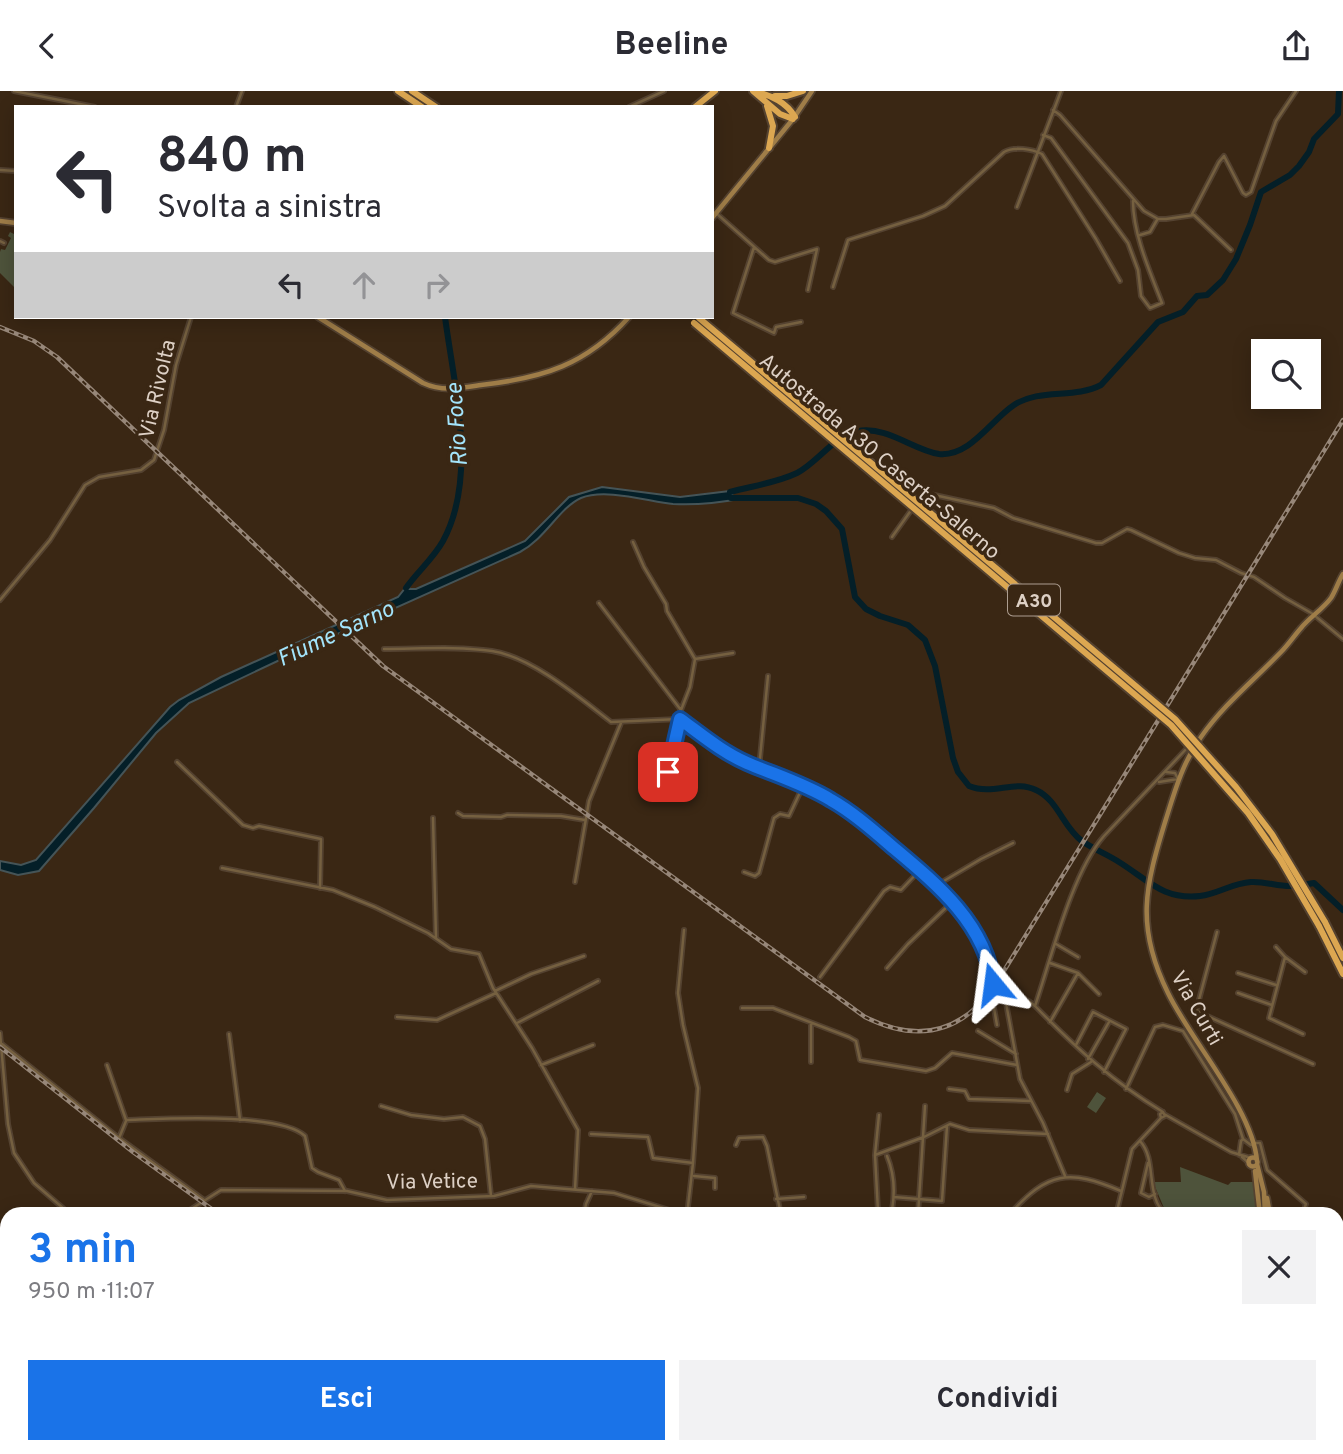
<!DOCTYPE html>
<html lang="it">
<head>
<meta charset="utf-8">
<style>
  :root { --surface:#fff; --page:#f2f2f3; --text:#2b2b33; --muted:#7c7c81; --accent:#1a73e8 }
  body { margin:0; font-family:Overpass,sans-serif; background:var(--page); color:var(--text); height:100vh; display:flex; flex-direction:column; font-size:26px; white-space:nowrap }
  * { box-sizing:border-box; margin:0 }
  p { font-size:23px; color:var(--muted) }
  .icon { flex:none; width:38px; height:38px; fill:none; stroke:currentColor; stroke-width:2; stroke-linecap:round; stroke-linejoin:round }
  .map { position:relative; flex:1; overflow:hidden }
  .drawer { position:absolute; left:0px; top:1116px; width:1344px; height:247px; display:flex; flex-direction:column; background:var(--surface); border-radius:21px 21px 0 0; box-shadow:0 4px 18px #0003 }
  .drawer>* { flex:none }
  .banner { position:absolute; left:14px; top:14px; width:700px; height:214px; border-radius:0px; box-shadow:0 4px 18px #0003; background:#fff; color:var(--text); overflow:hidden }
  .controls { position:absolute; left:1251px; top:248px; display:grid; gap:14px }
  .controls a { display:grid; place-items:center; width:70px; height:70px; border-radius:0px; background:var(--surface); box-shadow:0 4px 18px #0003; font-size:35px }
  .pin { position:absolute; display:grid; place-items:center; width:60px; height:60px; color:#fff; margin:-30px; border-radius:14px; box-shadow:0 4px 10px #0006 }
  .me { position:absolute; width:77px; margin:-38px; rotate:344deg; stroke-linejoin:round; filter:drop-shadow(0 0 5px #0008) }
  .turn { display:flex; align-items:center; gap:24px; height:147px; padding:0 28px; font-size:32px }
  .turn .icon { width:91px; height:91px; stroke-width:2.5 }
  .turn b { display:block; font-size:49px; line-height:60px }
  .lanes { display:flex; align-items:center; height:66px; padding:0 28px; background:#0003; justify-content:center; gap:35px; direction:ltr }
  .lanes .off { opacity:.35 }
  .round { display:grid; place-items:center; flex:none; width:74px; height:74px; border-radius:0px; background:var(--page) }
  .headline { display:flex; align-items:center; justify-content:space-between; height:119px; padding:0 28px }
  h1 { font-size:42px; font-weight:700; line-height:52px; color:var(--accent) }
  .button { display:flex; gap:14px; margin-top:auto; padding:14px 28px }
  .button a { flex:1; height:80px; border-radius:0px; background:var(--accent); color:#fff; font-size:28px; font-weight:700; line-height:80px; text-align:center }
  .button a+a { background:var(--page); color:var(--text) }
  header { display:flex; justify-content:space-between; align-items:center; height:91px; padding:0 28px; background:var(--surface); font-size:32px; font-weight:700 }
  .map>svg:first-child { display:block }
  .green { fill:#4e533b }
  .water { fill:#041f28; stroke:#455457; stroke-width:2 }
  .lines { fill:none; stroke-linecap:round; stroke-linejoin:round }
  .river { stroke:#041f28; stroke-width:6 }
  .street-casing { stroke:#544230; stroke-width:6 }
  .secondary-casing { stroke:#544230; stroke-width:8 }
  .highway-casing { stroke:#544230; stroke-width:10 }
  .street { stroke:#756040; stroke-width:2.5 }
  .secondary { stroke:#9f7d48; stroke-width:4.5 }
  .highway { stroke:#dca751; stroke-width:6 }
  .rail-casing { stroke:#978779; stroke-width:4.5 }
  .rail { stroke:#3a2714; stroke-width:2; stroke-dasharray:5; stroke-linecap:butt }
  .highway-bridge-casing { stroke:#544230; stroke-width:10; stroke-linecap:butt }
  .highway-bridge { stroke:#dca751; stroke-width:6 }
  .route-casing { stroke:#114b97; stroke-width:18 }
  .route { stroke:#1a73e8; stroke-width:12 }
  .labels { text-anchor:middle; stroke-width:7; stroke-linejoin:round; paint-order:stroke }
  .shield { fill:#3a2714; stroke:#ac9d90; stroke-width:2 }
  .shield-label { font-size:19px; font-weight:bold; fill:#ddd0c5 }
  .street-label { font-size:21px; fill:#ddd0c5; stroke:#3a2714 }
  .water-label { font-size:23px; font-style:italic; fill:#a3e4fb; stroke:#3a2714 }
</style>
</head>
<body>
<header><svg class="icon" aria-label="back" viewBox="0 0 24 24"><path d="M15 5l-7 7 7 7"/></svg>Beeline<svg class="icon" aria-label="share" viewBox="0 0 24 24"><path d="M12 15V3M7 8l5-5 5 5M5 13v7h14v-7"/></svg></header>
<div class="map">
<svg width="1343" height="1363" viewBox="0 0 1343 1363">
  <rect width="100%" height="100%" fill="#3a2714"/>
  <path class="green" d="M10,141l6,3v54l-16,-16v-21l1,-3 4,1 6,-12 -3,-2z
    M1097,1001l9,6 -10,15 -9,-6z
    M1180,1076l48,18 3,-3h22l4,25 -9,6 -76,1 -8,-6 -11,-26h28z
    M1337,1184l6,2v45l-6,-2z"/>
  <path class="water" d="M602,396l78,10 58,-7 -6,4 1,3 6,2c-21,4 -45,6 -66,5 -26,-3 -68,-16 -92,-6 -22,10 -35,40 -61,54l-236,106 -95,45 -33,30 -62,75 -55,63 -21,4 -18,-5v-9l21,4 15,-5 134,-153 9,-7 42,-23 177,-80 12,-15 -1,7h7l109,-48 44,-44z"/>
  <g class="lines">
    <path class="river" d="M730,401c22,-6 46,-9 67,-19 20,-10 39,-39 61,-42 30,-5 55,19 81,23 31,3 52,-34 75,-49 26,-17 60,-6 87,-20l57,-63 25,-10 14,-16 10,-1 16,-15 13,-21 14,-34 11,-33 29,-17 9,-9 10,-14 5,-13 24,-25 1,-23
      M731,407h67l18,6 10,7 16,18 13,68 11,12 14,7 28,9 17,15 10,26 18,92 5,14 11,14c24,10 46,-7 67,4 22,10 27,37 46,51 11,8 25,13 37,21 29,18 44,38 81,34 18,-2 32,-13 51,-14 14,-1 28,5 42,4 7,0 14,-2 21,-3l29,27
      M406,497c11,-16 27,-29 37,-47 35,-64 11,-155 2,-224"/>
    <defs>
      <path id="street" d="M14,0l81,16
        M236,16l6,-16
        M629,16l35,-16
        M1053,19l7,5 84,96 14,8h8l28,-4 37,35
        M1043,44l8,3 77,105 10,27 3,26 9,12 12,-5c-12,-31 -29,-69 -29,-102
        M0,79l16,1
        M1017,116l44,-116
        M716,122l53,47 6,2 42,-13 -9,41
        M1192,123l27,-52 5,-6 19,37 3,2 5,-3 25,-71 20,-30
        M1140,144l10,-3 7,-12
        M0,150l4,2
        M754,156l-21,66 41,20 2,-6 25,-5
        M833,196l15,-47 75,-24 22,-10 59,-54c10,-6 28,-3 38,2l54,85 24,42
        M918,410l7,-8 69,15 19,10 83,25h6l25,-14 4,1 48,23 16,5 21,2 25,13 13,4 31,21 28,16
        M892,446l20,-28
        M633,451l11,25 22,37 1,7 28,48 -5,28 -9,23
        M0,509l50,-60 35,-55 14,-8 42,-7 13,-10 10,-30 12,-65 15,-48
        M599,512l82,107 -8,42 -11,41
        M1314,524l29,24
        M384,558c35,0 73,-3 108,2 40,6 88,47 119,71l69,-3 42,31 110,50 34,25 81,69 20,24 15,31 10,24 2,14c15,9 27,6 41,19
        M695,568l38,-6
        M177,671l66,63 10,3 6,-2 62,13 -1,49
        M759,677l9,-92
        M1159,691l19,-3 -3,-6 -9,-1
        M458,722l5,3 38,1 6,-2 54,1 24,4
        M433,727l3,120
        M222,777l111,22 42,17 53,26 23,16 28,5 14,34 39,60 46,82 -3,59
        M744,781l11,4 4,-3 15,-55 6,-4 9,2 14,-30
        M575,791l14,-81 32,-78
        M937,794l44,-26 32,-16
        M684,839l-6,63 5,32 15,63 -5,75 -6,52
        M1217,841l-21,79 117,53
        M1056,853l22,13
        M1276,856l9,10 -16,61 34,16
        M1285,866l20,15
        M1050,872l28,10 21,21
        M887,877l21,-24 45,-43
        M1238,882l38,12
        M820,886l64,-86 6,-4 11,3 19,-20
        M996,898l-4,8 5,28
        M495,900l36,-17 53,-18
        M1004,901l16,87 23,44 22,53
        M1238,902l34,12
        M742,917h31l76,29 7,4 4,19 66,11 9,-3 17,-15 65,12
        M397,926l40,3 59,-27
        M1050,931l28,-49
        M517,932l81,-42
        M978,940l38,23
        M0,942l8,91 6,29 20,30 37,32
        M229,943l11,86
        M2,953l117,94 85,62
        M1076,954l17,-33 33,17 -22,43
        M1088,968l21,-37
        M811,971v-38
        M107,974l19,55c37,-1 154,-8 179,16l7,32 6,4 21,8 6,11
        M541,974l52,-20
        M949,998l16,2 4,8 61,2
        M1126,998l29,-62 8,-2 20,6 52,83 8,25
        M1067,999l5,-16 19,-12
        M381,1015l30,9 33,4 19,-2 17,9 5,13 6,57
        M1163,1021c-51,-31 -86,-63 -128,-106 16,-47 37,-134 69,-170l85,-90
        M1163,1021l2,4 -4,2 -1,-4z
        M1164,1023l67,38 20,6
        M879,1024l-4,40 49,-18 26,-13 19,6 79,4
        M591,1043l57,3 5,21 40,5
        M119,1047l7,-17
        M1140,1050c18,20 4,54 26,74
        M1256,1052h4l7,27 39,34 -4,11
        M736,1054l3,-7 24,-1 4,9 14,69
        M875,1064l3,56 14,-1c3,-17 2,-37 -5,-54
        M1239,1064l2,-14 2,-2 8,6
        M1242,1066l7,6
        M1148,1072l-7,30 8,4 6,-3
        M694,1085l21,2v10
        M894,1106l48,4 5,-75
        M776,1108l28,-2
        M919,1122l17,2
        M182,1124l39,-25 126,1 40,9 107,-4 37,-10 83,7 72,22
        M584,1124l2,-11 6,-13
        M918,1124l7,-109
        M1009,1124c39,-44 60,-46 112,-24
        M1116,1124l16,-66 29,-31
        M1337,1181l6,2
        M359,1356l1,7
        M601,1356l14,7
        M640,1356l14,7
        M872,1356v3
        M992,1356v4l9,3
        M1181,1356l6,7
        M1232,1356l17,5
        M119,1363v-7
        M671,1363l3,-7
        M803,1363v-7
        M1060,1363l3,-7
        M1100,1363l3,-7
        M1205,1363l5,-7
        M1337,1363l6,-14"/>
      <path id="secondary" d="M712,127l81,-99 19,-28
        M0,130l16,2
        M318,226l105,66c19,9 38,5 58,2 62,-7 105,-20 148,-68
        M1248.5 1071a4.5 4.5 0 1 1 9 0a4.5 4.5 0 1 1-9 0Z
        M1257,1070c-4,-51 -66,-120 -89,-168 -33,-67 -23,-106 -2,-174 9,-29 17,-57 35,-82 22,-32 53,-57 80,-85 7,-7 13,-16 20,-24 9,-11 22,-19 30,-30 5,-8 7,-16 12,-24
        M1257,1073l7,28 1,23
        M1255,1080l5,44
        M1267,1107l3,17
        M1337,1232l6,2
        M1196,1363l5,-7"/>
      <path id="highway" d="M398,0l24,16
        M412,0l24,16
        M753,0l27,23 13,5
        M757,1c15,4 29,10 38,25
        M775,5h12l16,-5
        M767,15l6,20 -4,22
        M695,16l20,-16
        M1325,831l18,36
        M1319,835l24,48"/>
    </defs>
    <use href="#street" class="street-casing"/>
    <use href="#secondary" class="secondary-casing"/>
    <use href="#highway" class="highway-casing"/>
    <use href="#street" class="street"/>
    <use href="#secondary" class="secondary"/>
    <use href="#highway" class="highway"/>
    <defs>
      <path id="rail" d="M0,236l34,14 23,16 326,309 482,351c52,26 95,17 129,-30l349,-567
        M0,956l133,105 87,63
        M624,1356l14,7"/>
    </defs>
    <use href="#rail" class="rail-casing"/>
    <use href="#rail" class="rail"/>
    <defs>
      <path id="highway-bridge" d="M699,227l476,401 61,68 36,47 53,88
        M694,232l477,402 77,88 32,46 39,67"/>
    </defs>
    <use href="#highway-bridge" class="highway-bridge-casing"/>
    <use href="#highway-bridge" class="highway-bridge"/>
  </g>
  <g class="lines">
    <defs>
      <path id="route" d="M668,681l12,-53c22,16 42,33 67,44 28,12 58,21 84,37 23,13 44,32 64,49 43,36 91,76 98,135"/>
    </defs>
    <use href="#route" class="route-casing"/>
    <use href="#route" class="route"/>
  </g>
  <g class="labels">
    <rect class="shield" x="1008" y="493.5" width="52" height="31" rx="5"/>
    <g class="shield-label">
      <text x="1034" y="516">A30</text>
    </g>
    <g class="street-label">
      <text transform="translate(157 298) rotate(-77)" y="7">Via Rivolta</text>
      <text transform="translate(880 365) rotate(40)" y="7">Autostrada A30 Caserta-Salerno</text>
      <text transform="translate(1197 917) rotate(60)" y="7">Via Curti</text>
      <text transform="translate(432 1090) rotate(-1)" y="7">Via Vetice</text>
    </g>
    <g class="water-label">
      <text transform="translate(456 334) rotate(-94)" y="8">Rio Foce</text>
      <text transform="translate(335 542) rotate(-25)" y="8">Fiume Sarno</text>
    </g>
  </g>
</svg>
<div class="controls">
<a><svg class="icon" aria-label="search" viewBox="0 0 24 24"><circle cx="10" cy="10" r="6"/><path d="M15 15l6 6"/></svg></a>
</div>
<div class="pin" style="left:668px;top:681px;background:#d93025"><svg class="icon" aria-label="arrive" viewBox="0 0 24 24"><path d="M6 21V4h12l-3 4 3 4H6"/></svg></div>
<svg class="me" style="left:993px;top:893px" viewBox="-20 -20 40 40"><path d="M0-17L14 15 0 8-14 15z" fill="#1a73e8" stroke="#fff" stroke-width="4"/></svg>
<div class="banner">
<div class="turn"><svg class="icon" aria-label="left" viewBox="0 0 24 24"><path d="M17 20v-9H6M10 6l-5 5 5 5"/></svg><div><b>840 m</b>Svolta a sinistra</div></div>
<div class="lanes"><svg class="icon" aria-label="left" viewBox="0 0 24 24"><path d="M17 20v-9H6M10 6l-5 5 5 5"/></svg><svg class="icon off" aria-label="ahead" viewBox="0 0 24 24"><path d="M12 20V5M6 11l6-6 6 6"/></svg><svg class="icon off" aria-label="right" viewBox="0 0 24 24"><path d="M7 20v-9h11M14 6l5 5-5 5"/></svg></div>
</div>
<section class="drawer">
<div class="headline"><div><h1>3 min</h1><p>950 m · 11:07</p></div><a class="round"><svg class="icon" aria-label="close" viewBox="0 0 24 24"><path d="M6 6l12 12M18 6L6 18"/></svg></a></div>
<div class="button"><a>Esci</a><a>Condividi</a></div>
</section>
</div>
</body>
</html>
